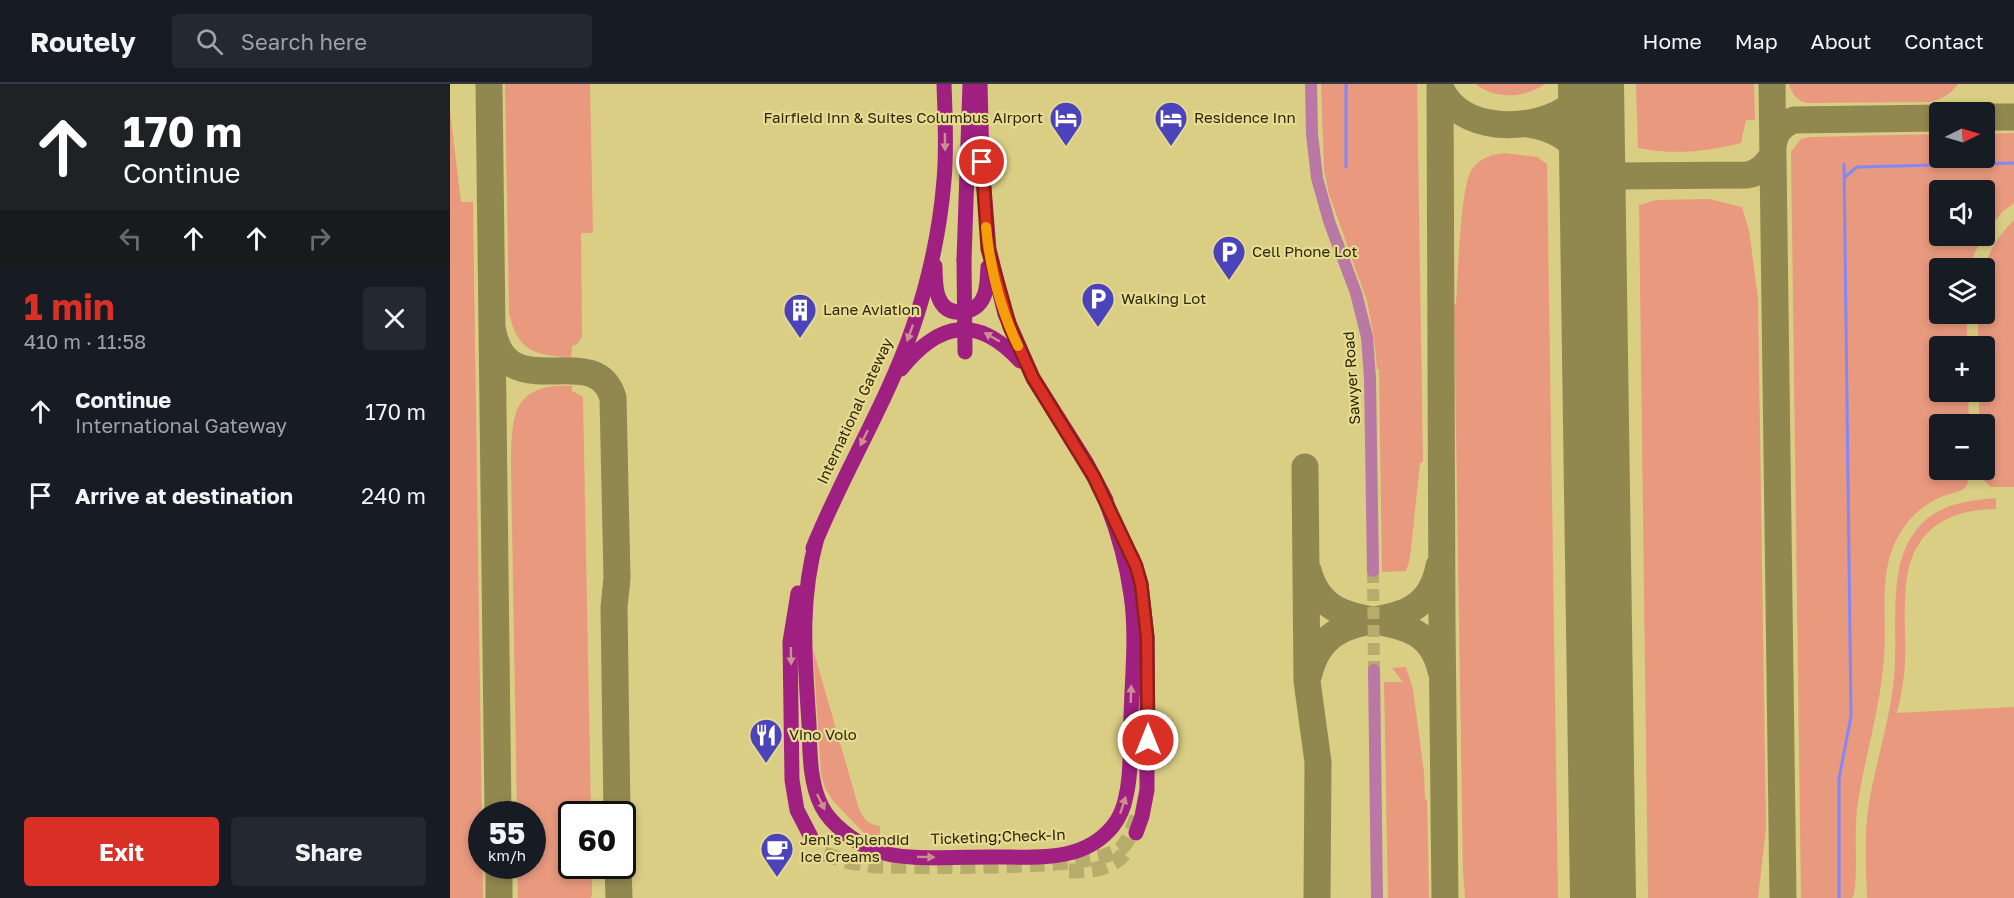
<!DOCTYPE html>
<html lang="en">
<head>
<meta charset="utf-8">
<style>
  :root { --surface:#171b24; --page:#242831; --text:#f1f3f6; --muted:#9ea1a6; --line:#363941; --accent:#d93025 }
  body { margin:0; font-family:"Golos Text",sans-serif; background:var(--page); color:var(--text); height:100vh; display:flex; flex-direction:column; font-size:22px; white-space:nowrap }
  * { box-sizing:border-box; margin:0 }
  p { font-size:20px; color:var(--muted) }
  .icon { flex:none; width:33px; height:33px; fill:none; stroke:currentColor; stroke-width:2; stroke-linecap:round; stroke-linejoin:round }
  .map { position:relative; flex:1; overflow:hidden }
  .details { display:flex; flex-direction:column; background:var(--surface); width:450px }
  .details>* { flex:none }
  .top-card { background:#202124; color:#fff; overflow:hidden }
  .needle { width:39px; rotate:85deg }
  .controls { position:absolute; left:1479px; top:18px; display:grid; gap:12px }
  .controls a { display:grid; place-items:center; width:66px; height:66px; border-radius:6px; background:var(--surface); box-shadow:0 3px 9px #0003; font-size:30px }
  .speed { position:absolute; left:18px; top:717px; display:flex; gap:12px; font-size:30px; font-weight:700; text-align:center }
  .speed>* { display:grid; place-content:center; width:78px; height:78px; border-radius:50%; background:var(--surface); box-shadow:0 3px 9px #0003; line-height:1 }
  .speed small { font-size:15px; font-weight:400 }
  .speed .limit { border:3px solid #111; border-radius:9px; background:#fff; color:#111 }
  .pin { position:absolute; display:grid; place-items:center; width:51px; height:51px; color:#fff; margin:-26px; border:3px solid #fff; border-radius:50%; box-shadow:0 2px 6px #0007 }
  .me { position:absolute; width:66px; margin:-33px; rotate:0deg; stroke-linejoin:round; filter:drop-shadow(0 0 4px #0008) }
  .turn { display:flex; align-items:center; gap:21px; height:126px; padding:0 24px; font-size:27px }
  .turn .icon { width:78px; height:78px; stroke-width:2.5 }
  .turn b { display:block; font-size:42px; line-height:51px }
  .lanes { display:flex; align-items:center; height:57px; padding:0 24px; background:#0003; justify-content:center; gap:30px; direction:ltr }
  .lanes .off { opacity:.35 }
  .round { display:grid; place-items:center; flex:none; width:63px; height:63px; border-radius:6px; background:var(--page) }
  .summary { display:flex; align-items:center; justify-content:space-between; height:102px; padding:0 24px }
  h1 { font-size:36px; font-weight:700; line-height:45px; color:var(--accent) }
  .button { display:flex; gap:12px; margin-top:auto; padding:12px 24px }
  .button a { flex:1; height:69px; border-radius:6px; background:var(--accent); color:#fff; font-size:24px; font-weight:700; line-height:69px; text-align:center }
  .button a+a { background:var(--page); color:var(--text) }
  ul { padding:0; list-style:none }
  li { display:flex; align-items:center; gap:18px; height:84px; padding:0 24px }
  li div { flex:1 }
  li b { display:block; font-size:22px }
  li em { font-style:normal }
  header { display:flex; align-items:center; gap:36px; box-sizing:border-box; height:84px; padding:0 30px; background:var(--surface); border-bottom:2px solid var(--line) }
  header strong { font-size:28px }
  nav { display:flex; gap:33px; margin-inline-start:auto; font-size:21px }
  .search { width:420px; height:54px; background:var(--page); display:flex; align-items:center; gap:15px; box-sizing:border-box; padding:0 21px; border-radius:6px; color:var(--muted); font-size:22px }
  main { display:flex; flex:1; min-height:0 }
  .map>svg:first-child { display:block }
  .green { fill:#e8997e }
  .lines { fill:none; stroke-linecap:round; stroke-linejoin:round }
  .stream { stroke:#8487f7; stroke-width:3 }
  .taxiway { stroke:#918850; stroke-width:27 }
  .runway { stroke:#918850; stroke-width:66 }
  .minor-tunnel { stroke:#b7ac6b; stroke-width:12; stroke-dasharray:12 6; stroke-linecap:butt }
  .major-tunnel { stroke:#b7ac6b; stroke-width:15; stroke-dasharray:15 8; stroke-linecap:butt }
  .minor { stroke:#ba79a5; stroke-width:12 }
  .major { stroke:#a02082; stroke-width:15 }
  .major-bridge { stroke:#a02082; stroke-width:15 }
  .oneway { fill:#cb908b }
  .route-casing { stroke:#8d1f18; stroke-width:15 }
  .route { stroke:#d93025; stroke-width:10 }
  .slow { stroke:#f59e0b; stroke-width:10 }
  .labels { text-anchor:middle; stroke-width:4.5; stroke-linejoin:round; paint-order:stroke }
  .poi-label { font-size:15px; fill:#2c2708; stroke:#e7da91; text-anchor:start }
  .street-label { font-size:15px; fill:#2c2708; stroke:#e7da91 }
</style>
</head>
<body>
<header>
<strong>Routely</strong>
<div class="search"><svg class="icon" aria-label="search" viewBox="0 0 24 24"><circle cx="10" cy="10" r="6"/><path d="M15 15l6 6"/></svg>Search here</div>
<nav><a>Home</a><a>Map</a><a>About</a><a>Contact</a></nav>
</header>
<main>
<section class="details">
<div class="top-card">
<div class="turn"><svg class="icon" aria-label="ahead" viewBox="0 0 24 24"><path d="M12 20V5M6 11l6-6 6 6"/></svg><div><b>170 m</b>Continue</div></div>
<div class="lanes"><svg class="icon off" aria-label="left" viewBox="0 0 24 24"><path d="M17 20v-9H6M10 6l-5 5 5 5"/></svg><svg class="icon" aria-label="ahead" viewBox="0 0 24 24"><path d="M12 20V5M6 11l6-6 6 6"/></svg><svg class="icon" aria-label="ahead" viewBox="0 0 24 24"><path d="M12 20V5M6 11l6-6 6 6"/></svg><svg class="icon off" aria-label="right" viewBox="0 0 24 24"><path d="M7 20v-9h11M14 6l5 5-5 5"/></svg></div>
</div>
<div class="summary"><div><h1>1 min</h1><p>410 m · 11:58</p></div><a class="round"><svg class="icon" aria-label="close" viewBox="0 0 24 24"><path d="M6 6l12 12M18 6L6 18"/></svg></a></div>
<ul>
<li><svg class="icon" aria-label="ahead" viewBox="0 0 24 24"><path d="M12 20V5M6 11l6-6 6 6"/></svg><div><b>Continue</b><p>International Gateway</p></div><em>170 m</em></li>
<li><svg class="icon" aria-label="arrive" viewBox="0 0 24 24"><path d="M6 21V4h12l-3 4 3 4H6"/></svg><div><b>Arrive at destination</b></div><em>240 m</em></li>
</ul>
<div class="button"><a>Exit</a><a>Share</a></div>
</section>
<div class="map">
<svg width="1564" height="814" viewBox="0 0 1564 814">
  <rect width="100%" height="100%" fill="#dacd84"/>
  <path class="green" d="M55,0h85l3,149h-12l1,104 -5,7 -5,2 -1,11c-35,-1 -54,-6 -62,-44z
    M871,0h96l6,378 -3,1 -10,95 -4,13 -24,1 -3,-203h-2l-3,-31 -7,-37 -38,-107 -5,-24z
    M1026,0h69c-20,14 -50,16 -69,0z
    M1186,0h118l1,36h-9l-5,23c-37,9 -65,12 -103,5z
    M1339,0h169c-8,11 -16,15 -29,18l-122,1c-11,-3 -15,-9 -18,-19z
    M0,27l11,91h12l10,696h-33z
    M1564,49v70l-12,9 -17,22 -1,-44h-44v46h44l-9,16 -6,16h-29v46h27v32h-27v46h28l1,32h-29v46h29c0,7 1,15 -7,20 -6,3 -14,4 -21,7 -24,10 -42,31 -50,56 -11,33 -4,69 -7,103 -3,52 -20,102 -27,153 -3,28 1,58 -3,86l-2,3h-51l-10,-746 10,-13 9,-2 129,-3 1,24h44l1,-24z
    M1055,69l32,4 10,7 11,734h-93l-2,-26 -9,-567 2,-1c2,-25 4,-118 16,-135 8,-11 21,-15 33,-16z
    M1259,115l33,8 7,23 9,69 8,529 -8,70h-110l-9,-693 18,-5z
    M1564,136v267h-23c-6,-5 -11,-9 -11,-17h4v-46h-5v-32h5v-46h-6v-32h6c0,-45 -3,-60 30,-94z
    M122,302v5l11,6 8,417h-19v52h20v28l-1,4h-73l-1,-32h15v-52h-15l-6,-349c1,-48 0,-82 61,-79z
    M1546,414v11c-40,0 -76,15 -87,58 -7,27 -3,67 -4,96 -1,17 -4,33 -8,50l117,-6v191h-147c-1,-32 -3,-64 2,-95 7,-42 21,-83 25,-125 4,-41 -5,-100 14,-135 19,-36 50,-42 88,-45z
    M363,565l46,160c4,10 10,16 21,17v9h-14l-33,-34 -8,-13 -4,-14z
    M956,583l7,22 11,84 1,26 2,1 2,98h-41l-4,-216h19l-11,-14z"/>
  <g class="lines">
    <path class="stream" d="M896,0v83
      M1395,93l12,-10 157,-4
      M1389,814v-119l12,-63 -7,-552"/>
    <path class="taxiway" d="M39,0l9,730
      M990,0l2,539 3,275
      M1322,0l11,814
      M990,3c19,46 90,45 125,23 9,-6 15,-17 20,-26
      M1534,33h30
      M1078,40c30,4 41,16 62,35 8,7 14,14 24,17l133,-1c13,-2 19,-10 26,-20
      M1323,64c1,-15 8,-23 21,-28l146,-2
      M1143,124c4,-23 9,-30 33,-32
      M43,248c15,76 103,6 120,66l4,180 -3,29 3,207
      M855,383l2,214 11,81 -1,136
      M858,486c20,80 116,22 133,101
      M859,590c20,-85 114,-23 130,-108
      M49,782v32
      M168,782l1,32
      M1153,800l2,14"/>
    <path class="runway" d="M1141,0l12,814"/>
    <path class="minor-tunnel" d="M923,487l1,99"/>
    <path class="major-tunnel" d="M374,770l26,8 27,4c42,0 216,5 243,-17 9,-7 13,-22 17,-32
      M619,787c20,0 42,-1 55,-17"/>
    <path class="minor" d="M861,0l1,50 5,44 12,43 27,72 11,44 3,41 3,193
      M924,586l3,228"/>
    <path class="major" d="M530,0l2,79 7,86 16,65 28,64 53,84 20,38
      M514,176l6,-176
      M485,182c0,19 0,48 27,46 8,-1 16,-5 20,-12 6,-9 5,-22 6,-33
      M451,285c38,-47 76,-55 119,-8
      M367,454c-18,63 -12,122 -8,186 1,27 0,58 13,83 9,17 31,34 49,42 33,14 89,7 125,8 43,0 88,5 117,-31 7,-9 11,-19 13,-30 6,-25 4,-54 5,-79 1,-40 6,-82 0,-122 -5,-36 -15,-70 -29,-103
      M363,464c30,-75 74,-145 100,-221 16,-47 27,-97 31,-147 3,-32 1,-64 0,-96
      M682,473l9,27 6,53v153l-5,26 -6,17
      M348,509l-8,49 2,138 5,30 14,27"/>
    <path class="major-bridge" d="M514,176l1,92"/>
  </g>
  <defs><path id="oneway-solid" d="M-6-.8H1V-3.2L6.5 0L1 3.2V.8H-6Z" transform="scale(1.5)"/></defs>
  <g class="oneway">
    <use href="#oneway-solid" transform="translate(495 58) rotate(89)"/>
    <use href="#oneway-solid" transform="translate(460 249) rotate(110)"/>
    <use href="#oneway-solid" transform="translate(542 253) rotate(-150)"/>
    <use href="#oneway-solid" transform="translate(414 354) rotate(116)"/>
    <use href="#oneway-solid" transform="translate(341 572) rotate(89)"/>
    <use href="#oneway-solid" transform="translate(681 610) rotate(-88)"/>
    <use href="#oneway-solid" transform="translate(371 718) rotate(64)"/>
    <use href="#oneway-solid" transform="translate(673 721) rotate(-72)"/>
    <use href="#oneway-solid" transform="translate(476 773) rotate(1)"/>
  </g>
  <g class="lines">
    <defs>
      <path id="route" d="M532,78l6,87 22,78 23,51 61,99 42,89 5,18 6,53 1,103"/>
    </defs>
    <use href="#route" class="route-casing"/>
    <use href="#route" class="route"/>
    <path class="slow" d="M536,143c4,40 14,82 32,119"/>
  </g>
  <defs>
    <symbol id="hotel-pin" viewBox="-11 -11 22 30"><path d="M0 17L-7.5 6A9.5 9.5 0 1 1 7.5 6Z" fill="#4b43ba" stroke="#e7da91"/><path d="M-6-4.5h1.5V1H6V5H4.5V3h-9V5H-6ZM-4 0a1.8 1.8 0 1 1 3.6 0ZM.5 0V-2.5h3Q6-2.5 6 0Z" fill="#fff"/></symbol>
    <symbol id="parking-pin" viewBox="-11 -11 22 30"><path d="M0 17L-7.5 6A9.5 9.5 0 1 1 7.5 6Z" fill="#4b43ba" stroke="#e7da91"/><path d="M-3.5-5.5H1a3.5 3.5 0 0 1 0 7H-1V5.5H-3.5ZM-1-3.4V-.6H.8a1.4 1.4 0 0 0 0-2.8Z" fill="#fff"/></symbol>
    <symbol id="building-pin" viewBox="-11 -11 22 30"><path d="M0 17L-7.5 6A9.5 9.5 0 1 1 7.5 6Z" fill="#4b43ba" stroke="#e7da91"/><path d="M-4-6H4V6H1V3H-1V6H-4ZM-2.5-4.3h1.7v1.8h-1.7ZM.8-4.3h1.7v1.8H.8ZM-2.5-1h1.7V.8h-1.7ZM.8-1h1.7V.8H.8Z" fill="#fff"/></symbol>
    <symbol id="restaurant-pin" viewBox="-11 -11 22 30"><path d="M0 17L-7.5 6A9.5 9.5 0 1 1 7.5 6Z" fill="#4b43ba" stroke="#e7da91"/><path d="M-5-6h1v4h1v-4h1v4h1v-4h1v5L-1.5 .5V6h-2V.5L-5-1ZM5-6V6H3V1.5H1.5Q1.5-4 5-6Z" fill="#fff"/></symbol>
    <symbol id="cafe-pin" viewBox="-11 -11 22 30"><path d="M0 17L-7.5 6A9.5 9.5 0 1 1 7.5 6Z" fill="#4b43ba" stroke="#e7da91"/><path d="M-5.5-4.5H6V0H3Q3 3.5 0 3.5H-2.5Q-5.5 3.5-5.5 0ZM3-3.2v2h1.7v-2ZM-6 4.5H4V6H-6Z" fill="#fff"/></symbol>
  </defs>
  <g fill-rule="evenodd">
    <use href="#hotel-pin" x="597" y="15" width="38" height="52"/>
    <use href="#hotel-pin" x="702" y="15" width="38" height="52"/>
    <use href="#parking-pin" x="760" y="149" width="38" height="52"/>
    <use href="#parking-pin" x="629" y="196" width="38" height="52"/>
    <use href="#building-pin" x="331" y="207" width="38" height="52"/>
    <use href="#restaurant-pin" x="297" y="632" width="38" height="52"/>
    <use href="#cafe-pin" x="308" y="746" width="38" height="52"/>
  </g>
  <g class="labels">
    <g class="poi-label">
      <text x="593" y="39" text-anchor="end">Fairfield Inn &amp; Suites Columbus Airport</text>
      <text x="744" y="39">Residence Inn</text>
      <text x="802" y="173">Cell Phone Lot</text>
      <text x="671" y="220">Walking Lot</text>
      <text x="373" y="231">Lane Aviation</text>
      <text x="339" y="656">Vino Volo</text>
      <text x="350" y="761">Jeni's Splendid<tspan x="350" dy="17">Ice Creams</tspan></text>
    </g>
    <g class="street-label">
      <text transform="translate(902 294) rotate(-94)" y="5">Sawyer Road</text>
      <text transform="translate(405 327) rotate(-65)" y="5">International Gateway</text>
      <text transform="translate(548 753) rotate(-2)" y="5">Ticketing;Check-In</text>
    </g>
  </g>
</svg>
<div class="controls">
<a><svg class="needle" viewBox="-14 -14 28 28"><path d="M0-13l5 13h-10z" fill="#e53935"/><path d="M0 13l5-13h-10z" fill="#9ea1a6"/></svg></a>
<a><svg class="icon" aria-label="sound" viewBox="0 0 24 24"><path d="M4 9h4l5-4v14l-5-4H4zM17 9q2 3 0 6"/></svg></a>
<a><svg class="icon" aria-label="layers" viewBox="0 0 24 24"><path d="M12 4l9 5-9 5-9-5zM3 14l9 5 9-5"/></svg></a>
<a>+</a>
<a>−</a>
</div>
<div class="speed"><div>55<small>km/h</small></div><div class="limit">60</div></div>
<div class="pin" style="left:532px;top:78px;background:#d93025"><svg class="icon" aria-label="arrive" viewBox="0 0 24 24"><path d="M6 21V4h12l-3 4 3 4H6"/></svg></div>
<svg class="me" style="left:698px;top:656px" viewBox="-20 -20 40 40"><circle r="17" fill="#d93025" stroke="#fff" stroke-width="3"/><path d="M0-11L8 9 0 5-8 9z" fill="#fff"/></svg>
</div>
</main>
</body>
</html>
